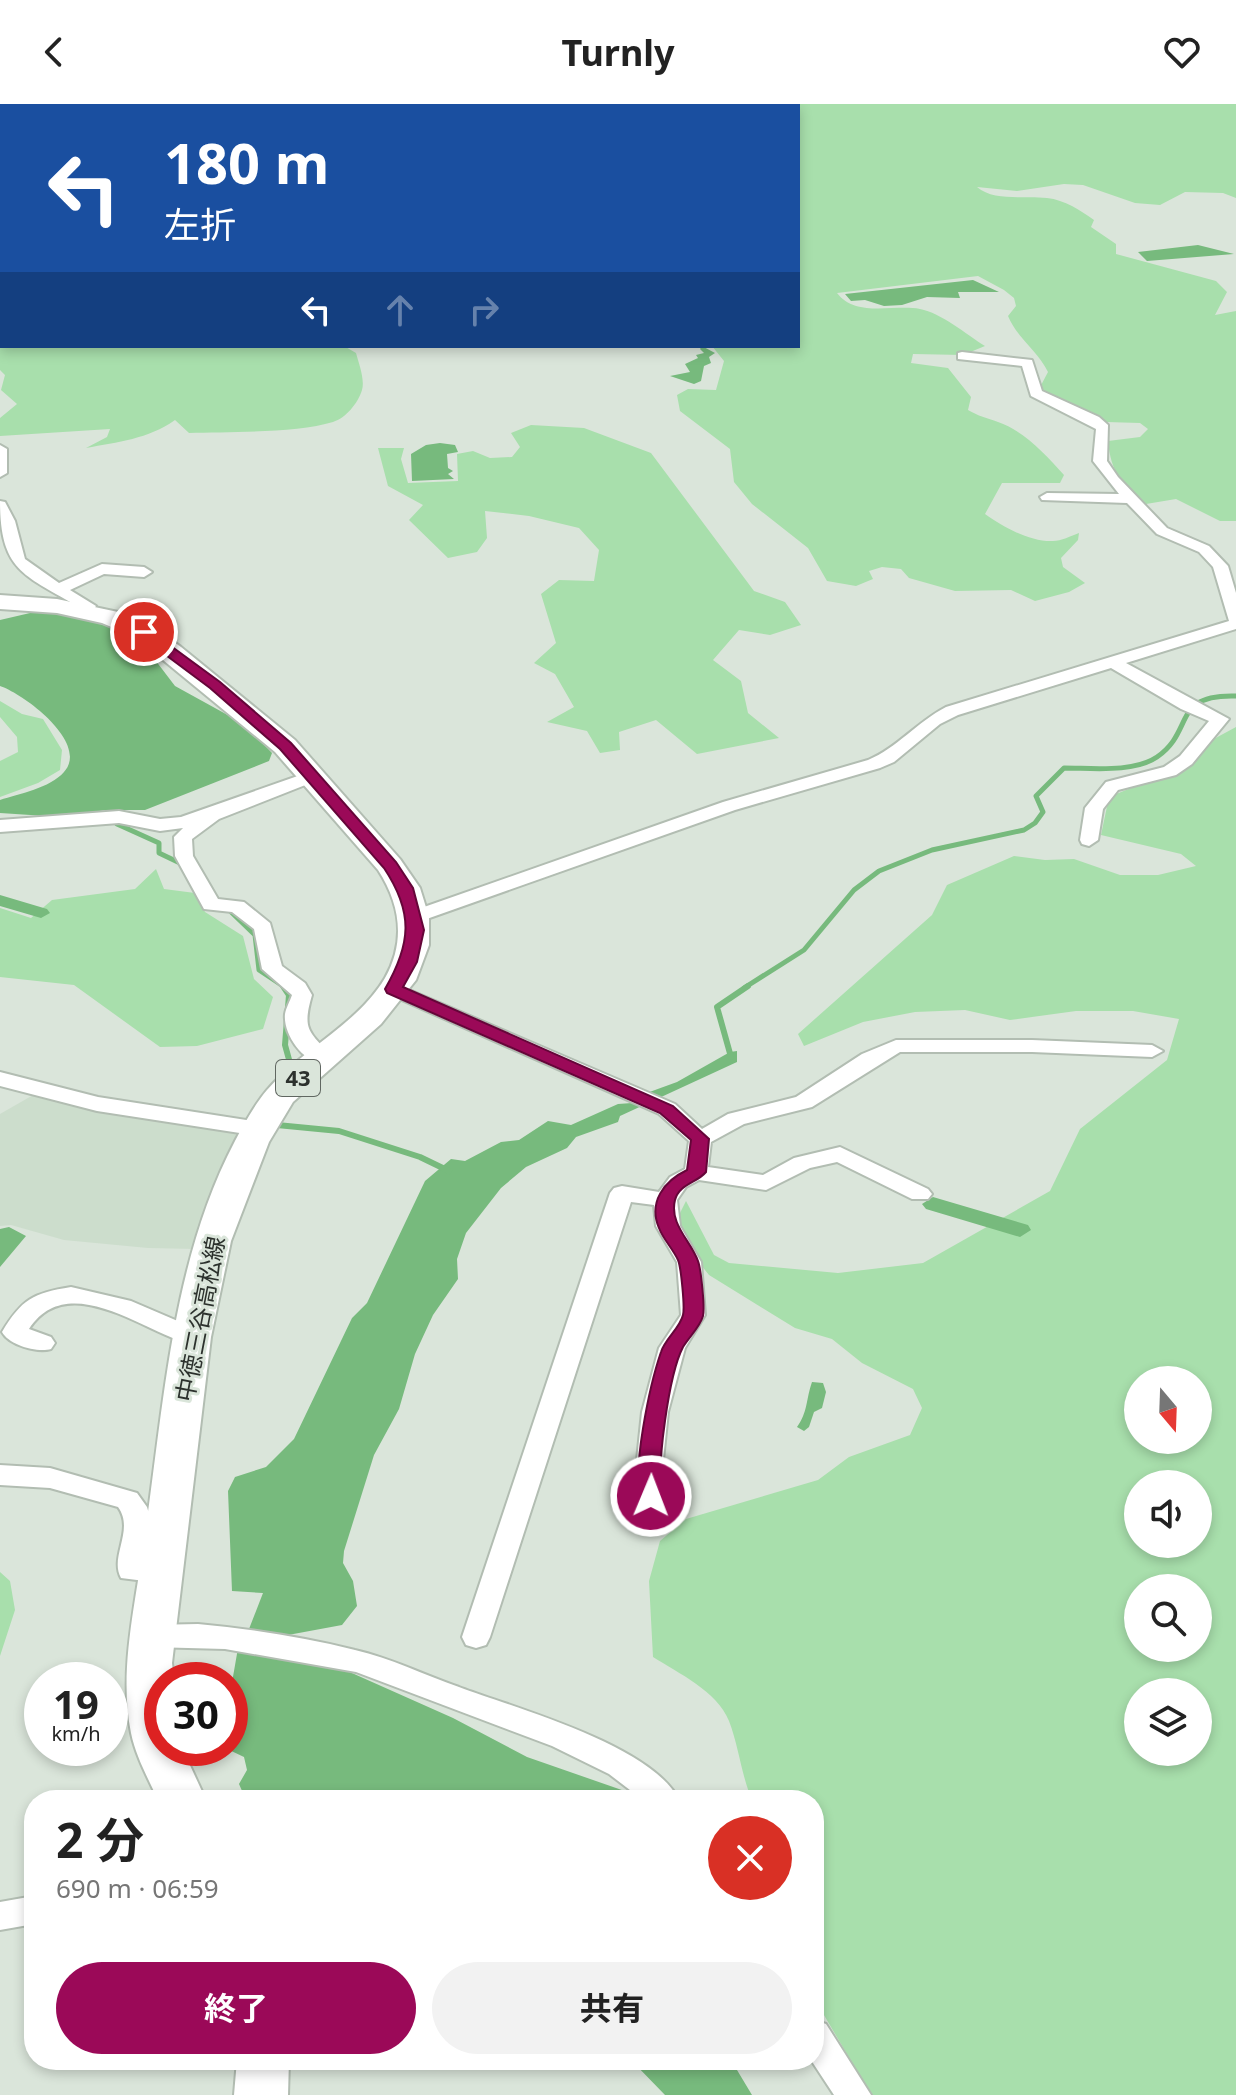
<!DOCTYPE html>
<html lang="ja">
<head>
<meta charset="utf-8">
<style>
  :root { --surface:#fff; --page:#f2f2f2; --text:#222; --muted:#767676; --accent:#9b0958 }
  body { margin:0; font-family:"Noto Sans","Noto Sans JP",sans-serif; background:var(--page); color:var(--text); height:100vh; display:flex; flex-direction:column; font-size:30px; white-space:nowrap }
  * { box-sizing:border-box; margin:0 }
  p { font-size:26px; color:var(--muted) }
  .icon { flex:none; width:44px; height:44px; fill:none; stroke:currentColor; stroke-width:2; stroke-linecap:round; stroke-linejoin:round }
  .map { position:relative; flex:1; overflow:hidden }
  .sheet { position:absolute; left:24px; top:1686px; width:800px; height:280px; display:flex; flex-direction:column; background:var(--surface); border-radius:32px; box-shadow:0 4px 12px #0003 }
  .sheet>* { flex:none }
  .top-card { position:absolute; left:0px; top:0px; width:800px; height:244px; box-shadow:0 4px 12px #0003; background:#1a4fa0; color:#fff; overflow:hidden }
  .needle { width:52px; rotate:161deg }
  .buttons { position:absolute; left:1124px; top:1262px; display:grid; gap:16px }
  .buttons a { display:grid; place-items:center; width:88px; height:88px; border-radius:50%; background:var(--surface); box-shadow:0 4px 12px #0003; font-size:40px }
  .speed { position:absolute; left:24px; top:1558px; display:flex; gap:16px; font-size:40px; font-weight:700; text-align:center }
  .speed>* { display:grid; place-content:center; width:104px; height:104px; border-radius:50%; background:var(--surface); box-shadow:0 4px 12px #0003; line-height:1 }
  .speed small { font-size:20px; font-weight:400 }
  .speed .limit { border:12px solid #d22; background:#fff; color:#111 }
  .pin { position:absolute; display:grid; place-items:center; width:68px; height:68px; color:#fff; margin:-34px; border:4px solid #fff; border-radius:50%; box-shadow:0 2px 8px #0007 }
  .me { position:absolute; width:88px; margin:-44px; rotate:1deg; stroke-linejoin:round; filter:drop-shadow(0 0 6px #0008) }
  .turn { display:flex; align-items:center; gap:28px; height:168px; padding:0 32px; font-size:36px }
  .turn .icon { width:104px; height:104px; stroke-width:2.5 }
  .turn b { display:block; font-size:56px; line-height:68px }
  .lanes { display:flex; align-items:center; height:76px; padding:0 32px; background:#0003; justify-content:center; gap:40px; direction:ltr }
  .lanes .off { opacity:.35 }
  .round { display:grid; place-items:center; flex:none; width:84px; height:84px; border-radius:42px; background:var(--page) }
  .summary { display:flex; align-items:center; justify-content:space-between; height:136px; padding:0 32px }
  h1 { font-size:48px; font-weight:700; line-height:60px }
  .action { display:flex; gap:16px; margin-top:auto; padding:16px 32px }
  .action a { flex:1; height:92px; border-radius:48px; background:var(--accent); color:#fff; font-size:32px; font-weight:700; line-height:92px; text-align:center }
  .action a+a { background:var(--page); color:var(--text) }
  header { display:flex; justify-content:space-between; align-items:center; height:104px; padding:0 32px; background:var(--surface); font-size:36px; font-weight:700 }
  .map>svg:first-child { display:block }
  .built { fill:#cdc }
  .green { fill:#a8dfac; fill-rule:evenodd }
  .water { fill:#77ba7d }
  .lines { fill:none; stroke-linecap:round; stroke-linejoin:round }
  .stream-far1 { stroke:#77ba7d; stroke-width:5 }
  .stream { stroke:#77ba7d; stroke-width:6 }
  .canal { fill:#77ba7d; fill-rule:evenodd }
  .minor-casing { stroke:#b2bdb2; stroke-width:4 }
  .primary-casing { stroke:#b2bdb2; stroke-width:4 }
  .minor { fill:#fff; fill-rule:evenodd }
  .primary { fill:#fff; fill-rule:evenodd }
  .route { fill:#9b0958; stroke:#650639; stroke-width:2 }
  .labels { text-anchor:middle; stroke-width:6; stroke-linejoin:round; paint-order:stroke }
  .shield { fill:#dae5da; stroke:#606761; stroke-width:2 }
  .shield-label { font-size:22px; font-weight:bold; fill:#2c312d }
  .street-label { font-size:24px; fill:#2c312d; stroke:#dae5da }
</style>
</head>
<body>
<header><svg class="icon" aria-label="back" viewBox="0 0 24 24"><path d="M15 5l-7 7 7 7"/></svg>Turnly<svg class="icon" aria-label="heart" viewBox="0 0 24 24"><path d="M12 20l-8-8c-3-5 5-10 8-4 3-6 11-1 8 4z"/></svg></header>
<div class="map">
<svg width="1236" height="1991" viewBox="0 0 1236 1991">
  <rect width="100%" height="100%" fill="#dae5da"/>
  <path class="built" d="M35,990l200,34 12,7 -51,114 -48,-1 -84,-8 -53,-15 -11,1v-112z"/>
  <path class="green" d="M290,0h946v94l-13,-5 -38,-1 -25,13 -25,-2 -52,-18 -19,-1 -47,7 -40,-4c17,15 49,8 70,11 18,2 33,12 47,22l-3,7 25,17v10l100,27 11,11 -12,23 21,-4v210h-16l-44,-22 -30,5c-24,-21 -35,-30 -38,-63l32,-4 8,-8 -8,-6 -34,-1 -68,-31 10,-19c-10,-21 -31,-34 -40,-56l8,-10 -2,-8 -10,-8 -26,-14 -141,17c19,25 57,11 83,16 21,4 46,25 65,37l-22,9 -50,-1 -2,9 37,5 23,29 -3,13c10,6 19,8 30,12 26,9 48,33 66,53l-4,8h-58l-17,31c18,13 45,28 68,27 8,0 18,-5 26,-8l-1,7 -17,18 2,9 22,16 -16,9 -34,9 -24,-11 -56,1 -46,-13 -8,-9 -19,-2 -13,4 4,8 -17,7 -29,-5 -19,-33 -56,-44 -18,-22 -4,-33 -50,-38 -3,-16 11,-6 28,1 8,-29 -12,-15h86v-240h-518z
    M0,89l2,153h342l12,7c3,11 9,27 6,37 -4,13 -16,28 -29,32 -36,11 -105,10 -144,11l-14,-13c-27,19 -57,22 -89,28l21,-11 3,-8 -110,7v-18l17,-14 -16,-14 4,-15 -5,-5z
    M531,321l53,3 67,25 103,138 31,11 16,23 -31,10 -31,-5 -26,30 28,21 7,32 31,25 -82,16 -41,-34 -37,12 1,18 -20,3 -13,-22 -40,-9 27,-15 -19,-33 -21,-11 22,-20 -15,-49 18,-14 35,1 5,-31 -20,-22 -50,-12 -44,-5 2,27 -10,14 -29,6 -39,-38 14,-15 -35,-19 -10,-38h26l-3,11 7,24 50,-2 -1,-27 16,-3 17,7 22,-1 8,-10 -9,-14z
    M0,597l22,13 21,5 19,31 -2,20 -22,13 -38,14v-36l18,-9 -1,-15 -17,-20z
    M1236,623v1368h-365l-57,-97v-198h-62c-11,-26 -13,-53 -23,-79 -12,-30 -51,-48 -76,-64l-4,-76 11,-40 26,-22 132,-39 31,-23 61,-22 12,-27 -9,-19 -51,-26 -30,-24 -37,-11 -86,-53 -21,-26 -12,-28 10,-20 28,54 15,8 109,10 85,-10 127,-72 30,-62 87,-69 12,-41 -46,-8h-57l-66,9 -45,-10 -50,2 -52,10 -59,24 -6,-12 134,-119 15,-30 67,-29 31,4 29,-1 46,16h38l38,-9 -15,-12 -80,-19 8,-38 51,-21 39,-29zM1138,1276h60v60h-60zM1138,1380h60v60h-60zM1138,1484h60v60h-60zM1138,1588h60v60h-60z
    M156,765l8,20 31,4 10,19 38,24 11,43 19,18 -10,32 -66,17 -37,1 -86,-62 -74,-8v-69l31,10 21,-18 83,-11z
    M0,1468l10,9 5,29 -15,46z"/>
  <path class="water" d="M1198,141l36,9 -87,7 -9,-9z
    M973,176l26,12h-41l2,6 -33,-1 -25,8 -18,1 -19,-6 -14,1 -6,-7z
    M702,242l13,7 -6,4 2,6 -7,3 -3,15 -7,3 -24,-8 20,-4 -5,-8 13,-6 -2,-3 8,-2 -4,-4z
    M440,339l15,2 3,7 -11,2 1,14 5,3 -5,3 6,5 -42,2 -1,-27 15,-9z
    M43,506l38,7 42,15 23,16 29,38 69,38 28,29 -3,8 -124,49h-39l-45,7 -61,-4v-13c19,-6 50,-12 64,-28 26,-29 -40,-78 -64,-86v-66z
    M737,947v11l-117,54 -2,6 -42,15 -9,11 -41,19 -25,21 -35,45 -9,26 1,20 -25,36 -18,39 -16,55 -25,46 -30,96 -1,12 10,18 4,25 -15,19 -54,10 -8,6 173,77 74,39 112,39 1,4h-394l-7,-16 8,-14 -3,-13 -19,-9h5v-54l8,-46 11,-19 14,-36 -31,-2 -4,-100 7,-14 31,-10 28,-28 58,-121 15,-15 58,-122 26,-22 14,2 36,-19 18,-2 29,-19 23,4 47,-21 14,-1 12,-9 33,-12 53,-30z
    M9,1123l17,9 -26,31v-38z
    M812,1278l11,1 3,9 -4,16 -8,4 -5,15 -5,4 -7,-4c11,-15 9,-28 15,-45z
    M631,1956h100l21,35h-87z"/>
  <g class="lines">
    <path class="stream-far1" d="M121,706l-4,14 42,19v10l23,11
      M226,803l29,28 4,35 27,18
      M744,884l60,-38 50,-60 25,-19 53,-21 92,-20 11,-7 8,-11 -7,-16 28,-28c28,0 69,5 93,-11 38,-26 14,-63 79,-61"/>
    <path class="stream" d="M283,882l6,9 -4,50 8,29
      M731,953l-14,-50 31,-21
      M280,1016l-3,5 62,6 81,26 29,14"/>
    <path class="canal" d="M0,791l47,14 3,4 -9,5 -41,-12z
      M933,1093l95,28 3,5 -11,7 -94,-28 -4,-5z"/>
    <defs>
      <path id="minor" d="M256,0h17l1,1 -16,1z
        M0,5h2v6h-2z
        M962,248l70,8 10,31 57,26 9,8 -1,36 11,16 49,51 42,18 19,20 8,27v36l-110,34 103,56 -37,45 -16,11 -58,15 -15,19 -5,31 -9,6 -7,-2 -2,-4 5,-32 21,-26 58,-15 16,-11 29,-35 -28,-12 -70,-41 -153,47 -18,9 -46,38 -14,6 -145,42 -314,111h-14l-3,-4 3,-4 316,-111 145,-42c29,-12 49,-38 78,-53l283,-86 -16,-54 -14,-15 -42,-18 -30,-31 -85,-3 -2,-3 7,-4 72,1 -26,-33 3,-32 -65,-33 -9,-30 -64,-7v-6z
        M0,341l7,4v24l-7,4z
        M0,397l5,1 10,19 10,38 34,24 43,-19 42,3 8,5 -8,5 -40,-3 -34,16 26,16 -5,7h-12v-6c-54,-32 -79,-35 -79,-106z
        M312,667l9,5 -3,4 -99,39 -27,20 1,17 25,43 26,3 26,21 12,43 23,17 7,12c-11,38 -1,36 20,63l-11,6c-19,-4 -38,-30 -36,-50 1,-6 5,-13 7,-19l-30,-26 -8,-40 -22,-17 -28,-3 -29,-53 -1,-19 9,-9 -23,3 -41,-8 -119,9v-12l119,-9 41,8 21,-2z
        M393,879l282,121 27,25 26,-15 68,-17 66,-43 34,-14h136l120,5 11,6 -11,6 -120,-5h-132l-88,55 -68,17 -33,18 -3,25 55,8 31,-17 46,-11 88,42 4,5 -4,5h-16l-75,-37 -27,6 -44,22 -67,-10 -13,7 -9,13 3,26 21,36 4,53 -20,33 -17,64 -7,67 8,34 -4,7 -10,3 -10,-3 -10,-41 7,-67 17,-64 22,-33 -4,-53 -21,-36 -2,-21 -23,-3 -141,435 -4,8 -10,3 -10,-3 -4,-8 148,-444 4,-5 8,-2 37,6 11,-15 15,-8 4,-28 -30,-27 -273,-121 -3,-4 3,-4z
        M0,968l98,25 161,25 11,7 -11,7 -162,-25 -97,-25z
        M71,1183l60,14 70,30 3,6 -3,6 -9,2c-48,-13 -124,-76 -163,-16l22,8 4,6 -4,6c-14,4 -42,-4 -49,-17 20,-33 31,-39 69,-45z
        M0,1361l50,3 87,25 10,14 5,17 -5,38 24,4 4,7 -4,7 -10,3 -40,-5c-12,-21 14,-48 -3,-71l-68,-19 -50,-3z
        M198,1520c53,5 106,13 157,26 36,8 69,25 104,37 56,21 193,58 220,113h-36l-34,-26 -57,-28 -196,-74 -131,-23 -74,-2 -10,-3 -4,-8 4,-8 10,-3z
        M34,1792v28l-34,6v-28z
        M814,1916l12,4 45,71h-37l-23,-35h3z"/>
      <path id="primary" d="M0,491l57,4 61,13 35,15 28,20 114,93 105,119 20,29 9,29v28l-13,35 -35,44 -88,78 -24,40 -38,99 -20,96 -39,326 2,17h-12v68h20l24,52h-48c-10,-22 -22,-43 -27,-67 -13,-64 6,-135 14,-199 19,-131 27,-273 90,-393 9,-17 20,-37 32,-51 35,-41 90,-65 118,-112 21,-37 15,-74 -7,-108l-103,-118 -140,-115 -33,-14 -45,-10 -57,-4z
        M237,1956h52l-1,35h-54z"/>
    </defs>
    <use href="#minor" class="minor-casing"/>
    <use href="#primary" class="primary-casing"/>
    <use href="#minor" class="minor"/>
    <use href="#primary" class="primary"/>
  </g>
  <path class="route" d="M139,526h10l71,52 71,61 105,119 17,26 11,42 -7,32 -14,25 270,119 36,33 -3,33c-9,11 -27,12 -31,28 -6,24 16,41 23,61 3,8 7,47 5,55 -3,11 -14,21 -20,31 -14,27 -27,120 -21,149l-3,5h-16c-14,-24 8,-120 18,-149 4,-13 19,-24 22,-37 2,-8 -2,-48 -5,-55 -5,-11 -15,-21 -19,-32 -11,-26 5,-47 28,-58l4,-30 -31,-27 -273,-120 -2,-4c26,-45 29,-76 -1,-121l-104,-119 -70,-61 -71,-53z"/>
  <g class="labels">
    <rect class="shield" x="276" y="956" width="44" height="36" rx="6"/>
    <g class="shield-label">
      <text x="298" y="982">43</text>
    </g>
    <g class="street-label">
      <text transform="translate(201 1215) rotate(-79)" y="8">中徳三谷高松線</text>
    </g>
  </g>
</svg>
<div class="buttons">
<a><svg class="needle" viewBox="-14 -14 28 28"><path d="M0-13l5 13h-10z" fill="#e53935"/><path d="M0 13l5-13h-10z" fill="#767676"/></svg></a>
<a><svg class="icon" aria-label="sound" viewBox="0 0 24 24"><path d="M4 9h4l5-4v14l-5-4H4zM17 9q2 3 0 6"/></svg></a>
<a><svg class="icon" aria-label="search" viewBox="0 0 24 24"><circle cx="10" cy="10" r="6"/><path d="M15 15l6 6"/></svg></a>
<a><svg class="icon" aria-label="layers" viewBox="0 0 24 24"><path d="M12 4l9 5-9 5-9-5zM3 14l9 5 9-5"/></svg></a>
</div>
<div class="speed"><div>19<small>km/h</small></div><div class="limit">30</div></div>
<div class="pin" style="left:144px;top:528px;background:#d93025"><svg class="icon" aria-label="arrive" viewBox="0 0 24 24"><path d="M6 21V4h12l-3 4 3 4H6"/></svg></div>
<svg class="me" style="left:651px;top:1392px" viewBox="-20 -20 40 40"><circle r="17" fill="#9b0958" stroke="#fff" stroke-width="3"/><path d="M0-11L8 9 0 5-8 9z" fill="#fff"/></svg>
<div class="top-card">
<div class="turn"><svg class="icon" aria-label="left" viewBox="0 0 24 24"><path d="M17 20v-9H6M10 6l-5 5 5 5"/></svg><div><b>180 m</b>左折</div></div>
<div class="lanes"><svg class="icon" aria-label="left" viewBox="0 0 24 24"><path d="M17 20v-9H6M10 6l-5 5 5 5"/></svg><svg class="icon off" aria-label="ahead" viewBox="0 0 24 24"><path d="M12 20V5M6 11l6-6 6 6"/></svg><svg class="icon off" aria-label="right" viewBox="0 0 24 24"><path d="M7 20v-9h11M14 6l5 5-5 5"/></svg></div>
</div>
<section class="sheet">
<div class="summary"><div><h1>2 分</h1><p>690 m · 06:59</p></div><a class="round" style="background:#d93025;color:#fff"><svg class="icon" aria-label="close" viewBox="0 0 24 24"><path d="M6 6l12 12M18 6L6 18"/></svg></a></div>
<div class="action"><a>終了</a><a>共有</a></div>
</section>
</div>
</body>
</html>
